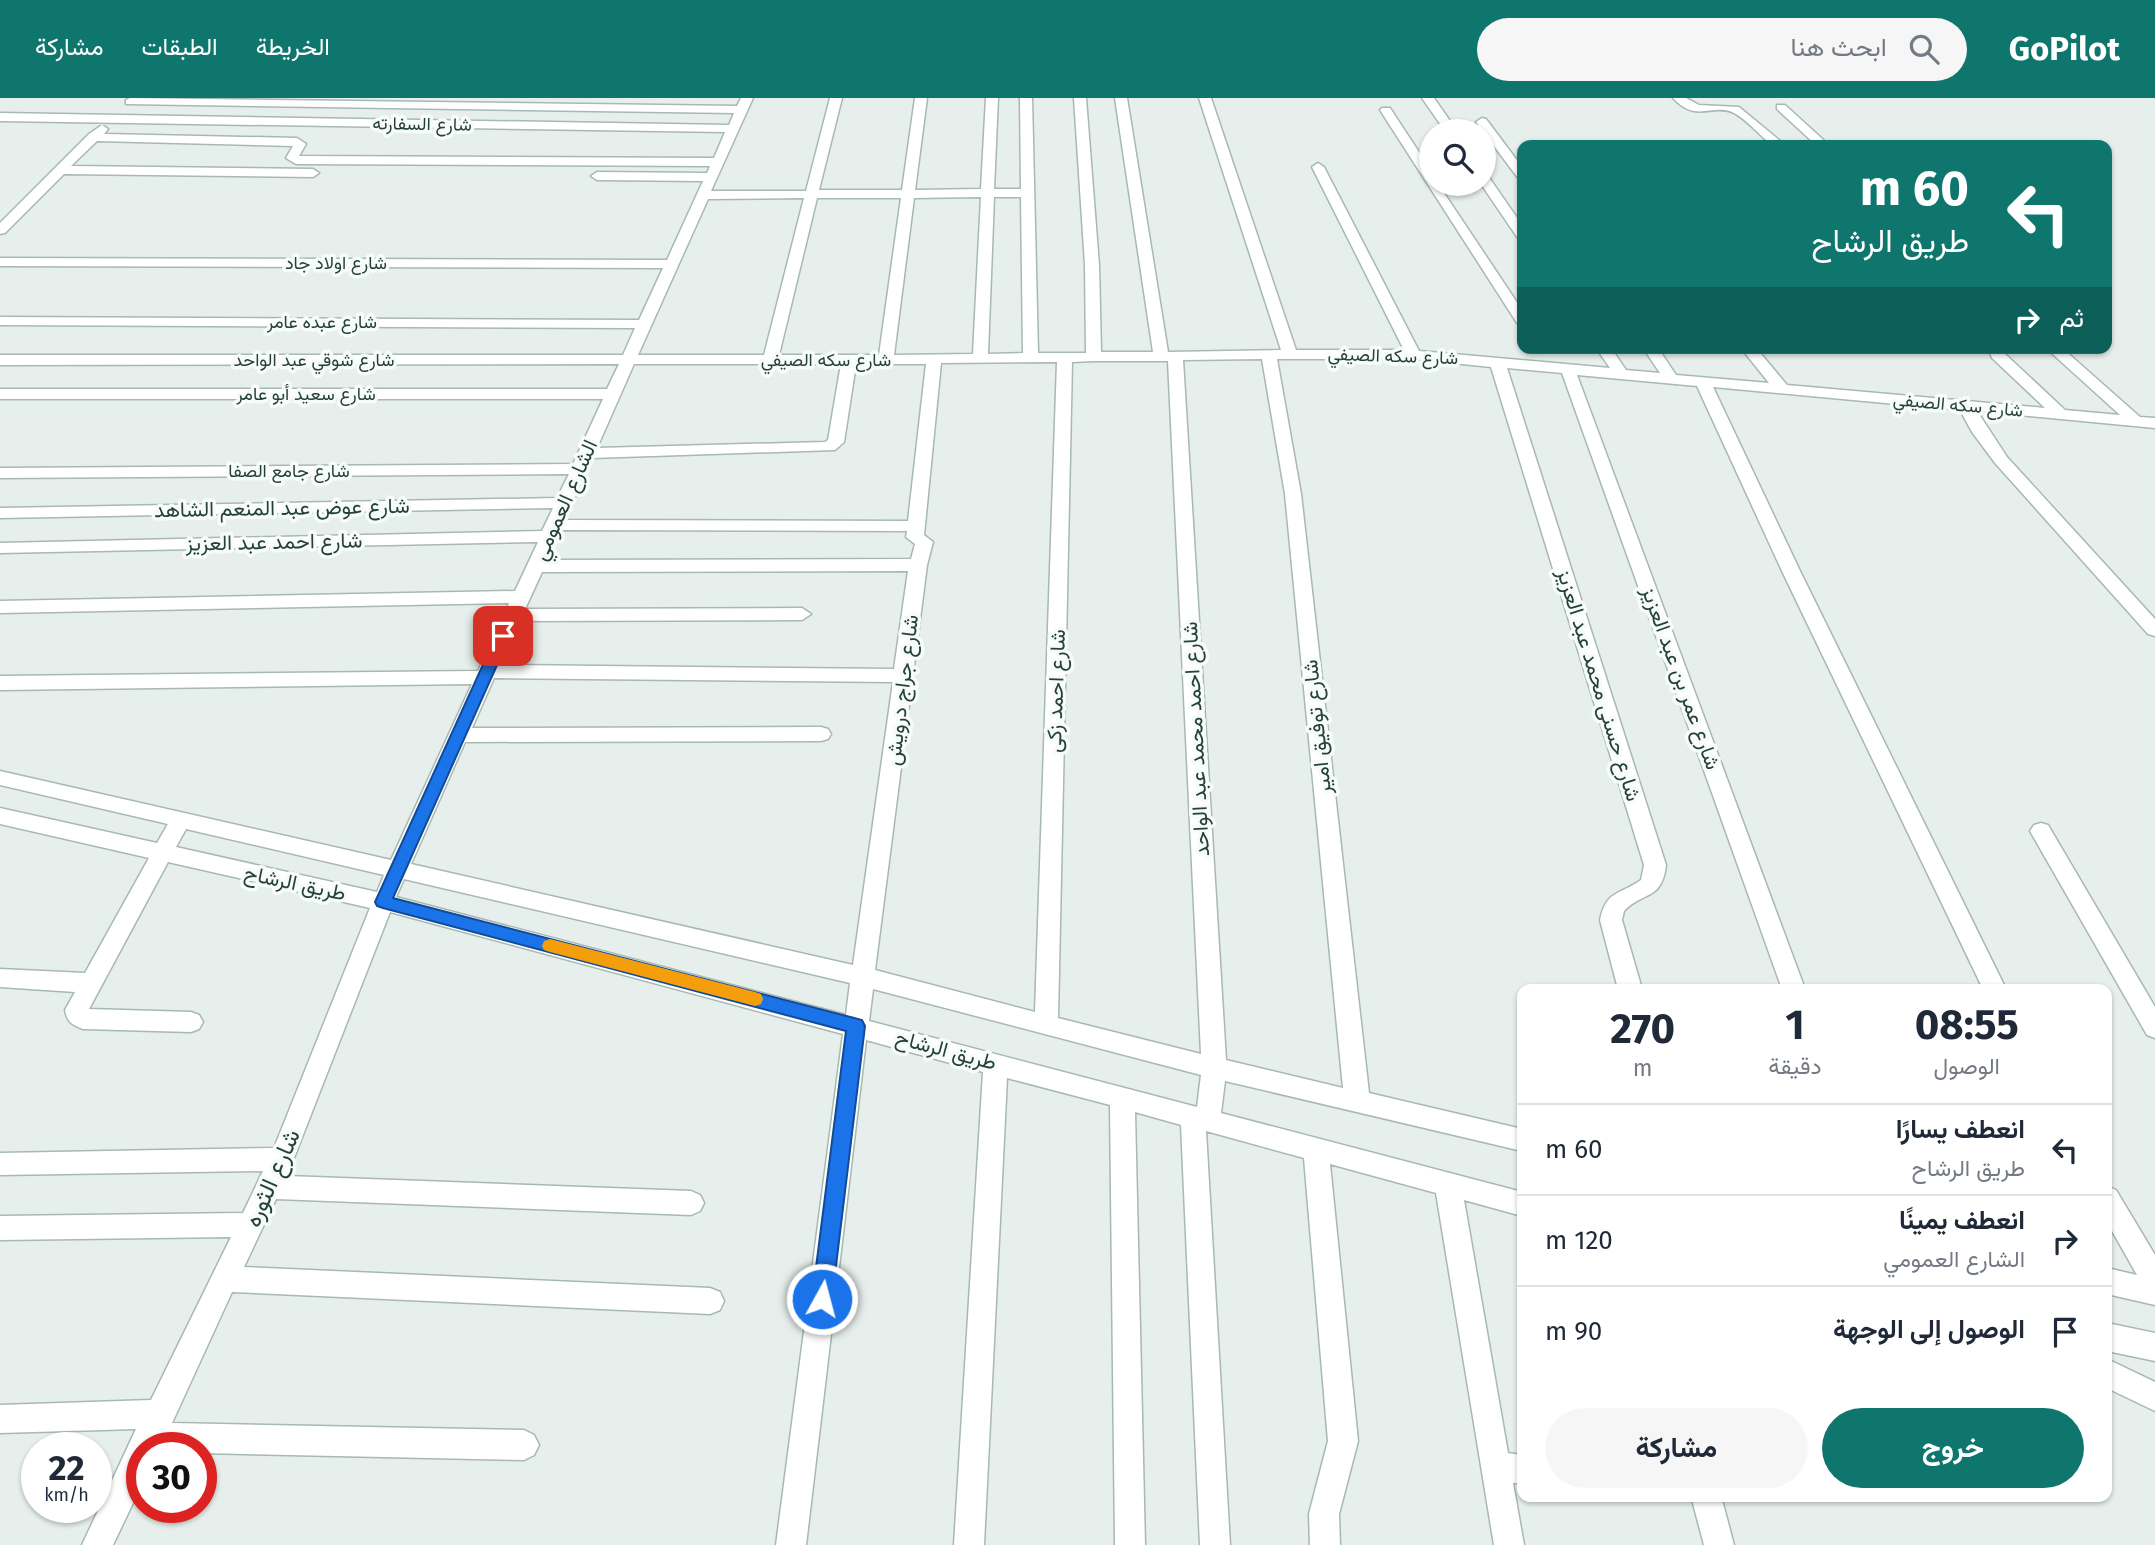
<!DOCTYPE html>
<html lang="ar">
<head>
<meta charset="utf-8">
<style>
  :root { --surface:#fff; --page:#f6f6f7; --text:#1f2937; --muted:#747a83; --line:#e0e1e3; --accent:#0f766e }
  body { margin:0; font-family:"Fira Sans",Vazirmatn,sans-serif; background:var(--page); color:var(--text); direction:rtl; height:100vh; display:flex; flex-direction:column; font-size:26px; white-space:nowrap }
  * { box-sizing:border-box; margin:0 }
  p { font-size:23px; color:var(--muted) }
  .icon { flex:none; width:38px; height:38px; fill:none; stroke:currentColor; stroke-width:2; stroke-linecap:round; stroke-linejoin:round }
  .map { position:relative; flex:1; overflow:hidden; direction:ltr }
  .details { position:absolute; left:1517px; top:886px; width:595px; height:518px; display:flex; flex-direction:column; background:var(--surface); border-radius:14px; box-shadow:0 2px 5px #0004; direction:rtl }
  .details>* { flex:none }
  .top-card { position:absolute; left:1517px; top:42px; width:595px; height:214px; border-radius:14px; box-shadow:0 2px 5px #0004; direction:rtl; background:#0f766e; color:#fff; overflow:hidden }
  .tools { position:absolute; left:1419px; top:21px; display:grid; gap:14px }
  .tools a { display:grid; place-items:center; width:77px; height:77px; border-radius:50%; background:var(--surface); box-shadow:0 2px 5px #0004; font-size:35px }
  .speed { position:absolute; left:21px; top:1334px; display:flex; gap:14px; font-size:35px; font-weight:700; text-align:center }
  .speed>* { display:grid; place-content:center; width:91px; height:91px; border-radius:50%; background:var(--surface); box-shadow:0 2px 5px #0004; line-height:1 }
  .speed small { font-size:18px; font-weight:400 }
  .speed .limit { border:10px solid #d22; background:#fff; color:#111 }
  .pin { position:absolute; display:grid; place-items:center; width:60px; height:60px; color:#fff; margin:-30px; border-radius:14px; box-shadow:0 4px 10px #0006 }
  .me { position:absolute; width:77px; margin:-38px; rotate:7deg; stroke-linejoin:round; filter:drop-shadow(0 0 5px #0008) }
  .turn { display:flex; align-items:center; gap:24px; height:147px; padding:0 28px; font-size:32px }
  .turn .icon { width:91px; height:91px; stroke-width:2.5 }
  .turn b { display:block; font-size:49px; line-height:60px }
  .then { display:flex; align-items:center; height:66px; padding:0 28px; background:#0003; gap:14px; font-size:26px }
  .eta { display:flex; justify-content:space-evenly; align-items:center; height:119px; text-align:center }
  .eta b { font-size:42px; font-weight:700; line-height:49px }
  .primary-button { display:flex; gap:14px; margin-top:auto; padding:14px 28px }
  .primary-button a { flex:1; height:80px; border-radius:42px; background:var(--accent); color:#fff; font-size:28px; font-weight:700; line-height:80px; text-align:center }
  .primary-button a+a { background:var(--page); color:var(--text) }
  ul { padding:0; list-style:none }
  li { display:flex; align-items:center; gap:21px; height:91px; padding:0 28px; border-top:2px solid var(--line) }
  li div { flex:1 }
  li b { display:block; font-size:26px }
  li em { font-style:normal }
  header { display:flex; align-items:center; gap:42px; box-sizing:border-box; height:98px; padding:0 35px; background:var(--accent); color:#fff }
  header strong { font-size:33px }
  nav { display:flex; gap:38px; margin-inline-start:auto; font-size:24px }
  .search { width:490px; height:63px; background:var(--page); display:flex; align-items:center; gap:18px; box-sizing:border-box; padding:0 24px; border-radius:38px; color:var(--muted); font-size:26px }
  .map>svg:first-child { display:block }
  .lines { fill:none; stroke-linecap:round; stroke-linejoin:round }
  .minor-casing { stroke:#a8b8b2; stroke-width:3 }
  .minor { fill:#fff; fill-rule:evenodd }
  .route { fill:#1a73e8; stroke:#114b97; stroke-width:2 }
  .slow { fill:#f59e0b }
  .labels { text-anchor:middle; stroke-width:7; stroke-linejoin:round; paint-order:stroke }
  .far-street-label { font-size:18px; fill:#24423a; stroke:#f7fbf9 }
  .street-label { font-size:21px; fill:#24423a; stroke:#f7fbf9 }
  .near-street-label { font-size:24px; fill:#24423a; stroke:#f7fbf9 }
</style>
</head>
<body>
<header>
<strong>GoPilot</strong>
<div class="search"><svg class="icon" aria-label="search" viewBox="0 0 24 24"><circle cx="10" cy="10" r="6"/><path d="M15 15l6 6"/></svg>ابحث هنا</div>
<nav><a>الخريطة</a><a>الطبقات</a><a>مشاركة</a></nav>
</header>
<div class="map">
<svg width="2155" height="1447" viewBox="0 0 2155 1447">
  <rect width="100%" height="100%" fill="#e6efeb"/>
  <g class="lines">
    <defs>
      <path id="minor" d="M130,0l607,8 4,-8h12l-42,93h95l24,-93h12l-23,92h83l13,-92h12l-12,92 66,-1 5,-91h12l-4,91h27l-1,-91h12l6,255h48l-1,-88 -11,-167h12l13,167 2,87h52l-38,-254h12l41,254 113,-2 -82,-252h12l85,252h108l-92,-183 6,-4 6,4 95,184 191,17 -14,-20h15l15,22 34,3 -17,-25h15l18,27 93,8 -28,-35h15l31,37 258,23 -53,-50 -4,-10h15l1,5 61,57 55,5 -74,-67h16l78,69 15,1v10l-178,-17 30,46 148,162v17l-7,-2 -153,-171 -23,-31 -12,-22 -247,-23 87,184 206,418h-23l-201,-418 -85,-185 -120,-11 228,614h-23l-220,-616 -55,-5 159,497c-4,36 -23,26 -42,46l-2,9 20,69h-24l-18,-69c6,-30 20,-25 41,-40l3,-15 -153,-498 -77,-8h-137l24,135 68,599 153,36v22l-297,-70 -4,32 301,79v24l-58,-16 44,253 14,2v28h-9l11,62h-30l-58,-352 -106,-29 28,277 -19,73 1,31h-30l-1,-31 19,-73 -24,-283 -98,-27 24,414h-30l-19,-420 -46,-13 10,433h-30l-5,-440 -103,-27 -23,467h-30l29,-473 -117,-32 -60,505h-30l67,-511 -453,-122 -103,264 404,15 9,4 4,8 -4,8 -9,4 -415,-16 -32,68 466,21 10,4 4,9 -4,9 -10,4 -478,-22 -60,131 352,7 10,5 5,10 -5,10 -10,5 -323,-7v-6h-59v37l-29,61h-31l54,-116 -136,4v-28l151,-5 80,-163 -231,3v-24l243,-3 20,-42 -263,4v-22l274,-5 96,-240 -202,-46 -79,147 102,3 8,3 4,7 -4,7 -8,3 -108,-3c-11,-4 -16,-7 -18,-19l10,-18 -75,-5v-18l85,4 64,-115 -149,-34v-16l157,35 11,-19 -168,-39v-14l391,89 81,-176 -472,6v-14l478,-5 31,-68 -509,10v-12l515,-10 23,-49 -538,11v-10l542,-12 11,-23 -553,10v-10l557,-10 12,-24 -569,4v-10l573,-4 30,-65h-603v-10h607l12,-25 -619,1v-10h623l12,-27 -635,-3v-8l639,3 24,-52 -663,-2v-8l667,2 36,-79 -106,-1 -6,-4 6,-4 110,1 3,-7 -414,-2 -10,-6 7,-12 -196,-5 -26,25 242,3 6,4 -6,4 -249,-3 -59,59 -5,1v-11l89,-89 13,-9 6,4 -4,5 193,4 9,6 -7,12 415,2 11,-26 -725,-11v-8l729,12 5,-12 -608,-9v-4zM981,99l-8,157 -79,1 20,-157zM994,99h27l2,156 -35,1zM804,100l-40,157h-126l70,-156zM817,100h84l-22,157h-100zM1262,261l23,135 58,594 -117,-28 -43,-700zM1094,263h74l33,693 -143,-36 14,-656zM1057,264l-22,650 -160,-42 52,-405 6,-23 -9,-7 17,-172zM634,266h207l-13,76 -3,2 -228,6zM856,266h70l-18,157 -343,-1 27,-62 243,-8 9,-8zM560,432l347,1 -1,6 9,7 -4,15 -365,1zM908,473l-14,98 -394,-4 19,-44 283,-1 9,-6 -9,-6 -277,1 17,-37zM494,580l399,4 -40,283 -442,-101 54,-122 356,-1 7,-2 3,-5 -3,-5 -7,-2 -349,1zM186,731l198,46 -7,17 -201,-45zM404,781l446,104 -4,32 -450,-118zM873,891l328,86 -4,32 -328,-86z
        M1422,0h12l23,33h-12z
        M1673,0h13l13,7 40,2 46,38h-13c-12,-9 -26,-27 -40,-33 -21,-8 -36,11 -59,-14z
        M1777,7h8l44,40h-13l-39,-36z
        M1382,10h8l42,64v12h6l84,126v14l-5,-1 -137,-213z
        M1482,20l4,1 36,48v12l-4,-1 -42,-56z
        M1484,77l4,1 34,49v13l-5,-1 -36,-53h3z
        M2041,725l7,2 107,182v31l-8,-3 -117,-204 4,-6z
        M2107,1088l9,4 39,65v50l-48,-11v-26l30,7 -30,-53z
        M2107,1225l48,10v28l-48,-10z
        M2107,1261l48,23v29l-48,-23z
        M1691,1398h30l13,49h-30z"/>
    </defs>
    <use href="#minor" class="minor-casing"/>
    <use href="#minor" class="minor"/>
  </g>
  <path class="route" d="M503,534l7,4 -117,262 469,122 3,6 -33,273 -3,7 -7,3 -7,-3 -3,-7 34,-268 -463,-123 -6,-2 -2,-4 121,-266z"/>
  <path class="slow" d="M550,841l205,53 6,2 2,5 -2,5 -6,2 -205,-54 -6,-2 -2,-4 2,-5z"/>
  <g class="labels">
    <g class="far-street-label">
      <text transform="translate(422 26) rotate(1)" y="6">شارع السفارته</text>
      <text x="336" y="171">شارع اولاد جاد</text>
      <text x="322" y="230">شارع عبده عامر</text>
      <text transform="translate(1393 258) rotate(2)" y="6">شارع سكه الصيفي</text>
      <text x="314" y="268">شارع شوقي عبد الواحد</text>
      <text x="826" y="268">شارع سكه الصيفي</text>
      <text x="306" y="302">شارع سعيد أبو عامر</text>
      <text transform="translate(1958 307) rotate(5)" y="6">شارع سكه الصيفي</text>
      <text x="289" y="379">شارع جامع الصفا</text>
    </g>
    <g class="street-label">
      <text transform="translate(565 402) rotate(-66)" y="7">الشارع العمومي</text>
      <text transform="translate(282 410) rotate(-1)" y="7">شارع عوض عبد المنعم الشاهد</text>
      <text transform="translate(274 444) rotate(-1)" y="7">شارع احمد عبد العزيز</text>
      <text transform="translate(1681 580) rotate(70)" y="7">شارع عمر بن عبد العزيز</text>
      <text transform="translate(1599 587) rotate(73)" y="7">شارع حسنى محمد عبد العزيز</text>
      <text transform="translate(902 592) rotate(-83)" y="7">شارع جراج درويش</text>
      <text transform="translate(1056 593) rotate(-88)" y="7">شارع احمد زكى</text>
      <text transform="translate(1317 629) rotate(-96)" y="7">شارع توفيق امير</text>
      <text transform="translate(1196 641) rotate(-93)" y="7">شارع احمد محمد عبد الواحد</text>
      <text transform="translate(295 785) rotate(12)" y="7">طريق الرشاح</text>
      <text transform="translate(946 952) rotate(15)" y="7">طريق الرشاح</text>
    </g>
    <g class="near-street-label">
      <text transform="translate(272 1080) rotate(-66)" y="8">شارع الثوره</text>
    </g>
  </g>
</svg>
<div class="tools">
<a><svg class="icon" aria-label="search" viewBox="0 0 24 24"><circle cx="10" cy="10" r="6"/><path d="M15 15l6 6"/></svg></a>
</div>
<div class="speed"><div>22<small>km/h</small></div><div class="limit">30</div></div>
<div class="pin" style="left:503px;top:538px;background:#d93025"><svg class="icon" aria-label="arrive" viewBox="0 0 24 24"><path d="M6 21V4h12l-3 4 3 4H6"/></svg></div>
<svg class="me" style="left:822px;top:1201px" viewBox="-20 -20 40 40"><circle r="17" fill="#1a73e8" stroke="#fff" stroke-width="3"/><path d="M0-11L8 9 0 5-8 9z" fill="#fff"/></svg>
<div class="top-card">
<div class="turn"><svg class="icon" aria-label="left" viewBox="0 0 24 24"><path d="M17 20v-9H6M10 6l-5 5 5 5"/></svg><div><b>60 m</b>طريق الرشاح</div></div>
<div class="then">ثم<svg class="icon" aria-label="right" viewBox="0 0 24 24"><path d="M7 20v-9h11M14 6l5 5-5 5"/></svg></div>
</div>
<section class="details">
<div class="eta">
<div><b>08:55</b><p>الوصول</p></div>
<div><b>1</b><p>دقيقة</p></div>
<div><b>270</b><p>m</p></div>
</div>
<ul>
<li><svg class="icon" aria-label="left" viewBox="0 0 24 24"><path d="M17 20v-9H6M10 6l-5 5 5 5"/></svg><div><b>انعطف يسارًا</b><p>طريق الرشاح</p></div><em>60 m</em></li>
<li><svg class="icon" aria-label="right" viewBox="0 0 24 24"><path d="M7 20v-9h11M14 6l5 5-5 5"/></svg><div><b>انعطف يمينًا</b><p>الشارع العمومي</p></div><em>120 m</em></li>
<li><svg class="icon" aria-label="arrive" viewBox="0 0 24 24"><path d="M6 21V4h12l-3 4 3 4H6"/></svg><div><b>الوصول إلى الوجهة</b></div><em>90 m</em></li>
</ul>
<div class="primary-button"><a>خروج</a><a>مشاركة</a></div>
</section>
</div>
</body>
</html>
